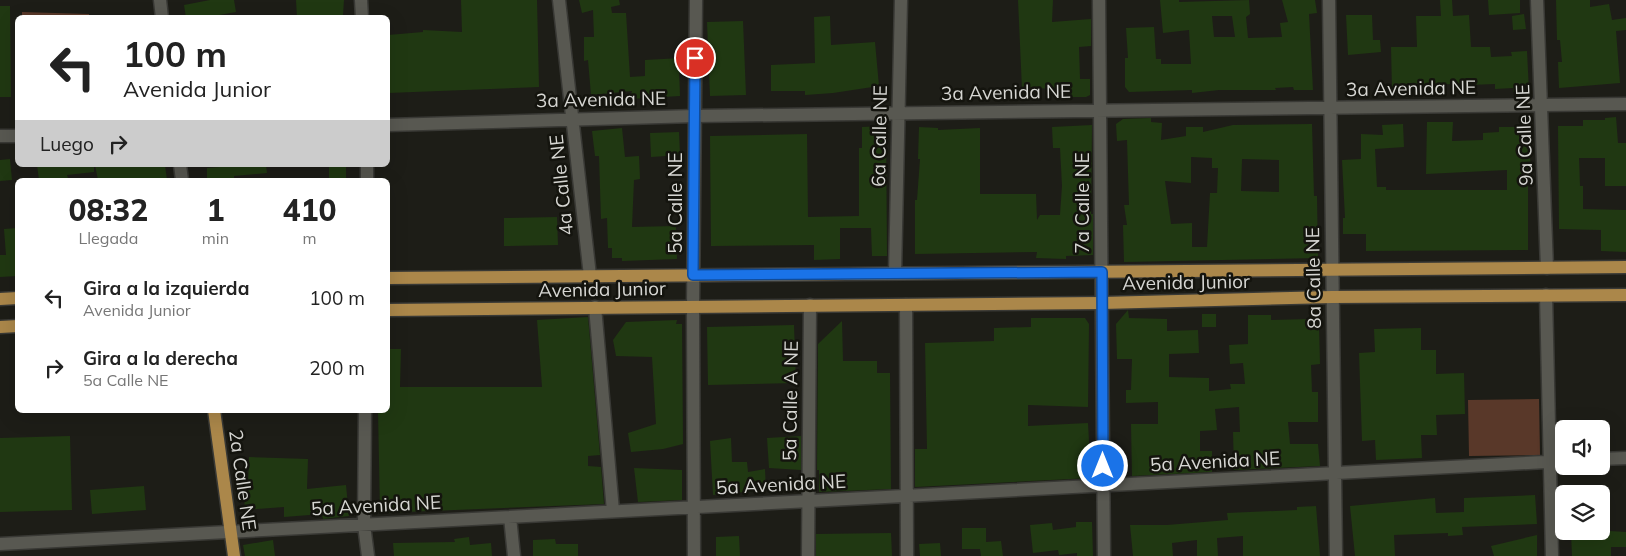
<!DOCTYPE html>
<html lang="es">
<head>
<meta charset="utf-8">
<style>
  :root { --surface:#fff; --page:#f2f2f2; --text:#222; --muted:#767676 }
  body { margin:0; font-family:Mulish,sans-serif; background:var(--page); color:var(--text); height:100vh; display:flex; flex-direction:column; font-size:19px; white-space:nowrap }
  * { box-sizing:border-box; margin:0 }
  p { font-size:16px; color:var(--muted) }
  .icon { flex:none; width:28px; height:28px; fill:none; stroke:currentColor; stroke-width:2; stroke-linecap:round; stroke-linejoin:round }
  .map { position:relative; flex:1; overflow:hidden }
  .side { position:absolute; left:15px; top:178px; width:375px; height:235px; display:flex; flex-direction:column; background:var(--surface); border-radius:8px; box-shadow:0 5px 20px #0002 }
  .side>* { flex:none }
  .top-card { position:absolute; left:15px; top:15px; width:375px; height:152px; border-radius:8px; box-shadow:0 5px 20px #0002; background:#fff; color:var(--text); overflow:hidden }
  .buttons { position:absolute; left:1555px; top:420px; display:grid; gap:10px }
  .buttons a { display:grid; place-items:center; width:55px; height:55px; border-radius:8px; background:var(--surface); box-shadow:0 5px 20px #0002; font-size:25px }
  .pin { position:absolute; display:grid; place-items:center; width:42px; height:42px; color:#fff; margin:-21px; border:2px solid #fff; border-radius:50%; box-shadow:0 1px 5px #0007 }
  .me { position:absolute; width:55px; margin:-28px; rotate:0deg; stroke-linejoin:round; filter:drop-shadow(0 0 4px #0008) }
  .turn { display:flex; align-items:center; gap:18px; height:105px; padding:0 25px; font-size:22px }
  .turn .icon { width:65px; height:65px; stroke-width:2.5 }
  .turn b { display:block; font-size:35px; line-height:42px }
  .then { display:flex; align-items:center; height:48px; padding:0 25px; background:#0003; gap:10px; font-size:19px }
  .eta { display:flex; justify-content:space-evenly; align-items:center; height:85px; text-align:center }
  .eta b { font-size:30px; font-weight:800; line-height:35px }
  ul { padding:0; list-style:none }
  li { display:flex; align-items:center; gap:15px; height:70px; padding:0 25px }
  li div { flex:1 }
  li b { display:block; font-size:19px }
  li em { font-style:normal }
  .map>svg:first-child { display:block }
  .green { fill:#593829 }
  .building { fill:#203812; fill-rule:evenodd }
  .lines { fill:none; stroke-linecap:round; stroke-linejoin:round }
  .minor-casing { stroke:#393935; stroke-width:15 }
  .major-casing { stroke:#393935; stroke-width:15 }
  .minor { stroke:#585851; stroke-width:12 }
  .major { stroke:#ab874a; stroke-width:12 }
  .route-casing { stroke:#114b97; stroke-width:12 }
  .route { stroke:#1a73e8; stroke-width:9 }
  .labels { text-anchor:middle; stroke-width:5; stroke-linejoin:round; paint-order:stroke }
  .street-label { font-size:19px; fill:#d6d6d2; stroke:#14140e }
</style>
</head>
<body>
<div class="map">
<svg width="1626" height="556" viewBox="0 0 1626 556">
  <rect width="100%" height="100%" fill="#1d1d17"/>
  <path class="green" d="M22,12l67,2v3h-67z
    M1539,399l1,56 -71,1 -1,-56z"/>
  <path class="building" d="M210,0h24l2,12 -33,6h-17l-2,-13z
    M296,0h48l-1,15 -14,3h-32z
    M461,0h76l2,87 -151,6v-58l35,-3v-2l39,2z
    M579,0h40l1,5 -9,2 1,6h14l4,64 15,-1v-16l36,-2v11h-2l1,27 -50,3 2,-8 -41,4 -3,-35 -4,1v-24h10l-1,-27 -11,3z
    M1018,0h35l-1,22 39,-3v27l-12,1 1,32h10v16l-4,2h-26v-9l-38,1z
    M1160,0h19v2l70,-2 1,14 -4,3 2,21 34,-1 -2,-14 8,-1 -6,-22h33l2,13 -8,1 4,76h-19l-1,-3 -18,1 1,2h-57l-27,3v-3l-63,2 -4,-5v-29h3l-2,-30 28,-1 2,32h5v5h30l-2,-34 -26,3zM1212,16h20l3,21h-21z
    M1440,0h12l1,16 16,-1 2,32h19l1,10 21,-1 -1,-4 16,-1 2,40 -16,1v-4l-18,1v-5l-26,1v2l-14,1v-4l-39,1v6h-24l-1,-44h26l-1,-31h25z
    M1488,0h32v13l-31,2z
    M1556,0h34v7l19,-3 3,16 14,-2v12l-10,1 4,52 -61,5 -1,-26h4l-2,-22h-3z
    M0,6h10l1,91h-11z
    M1524,14l2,15 -13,1 -1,-14z
    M1346,15h26l1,25h7l1,12 -33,3z
    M830,16l1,29 44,-3 4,44 -46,7 -28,2v-4h-34v-26l44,-2 -1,-46z
    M743,21l3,74 -36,1 -3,-74z
    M1616,117l2,26h8v43h-21v-28h-26l1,28h3v23l43,1v42l-25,-1v-21l-42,-1 -1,-103h25v-6h22v-2z
    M1151,118v4l11,1 -1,17 25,-4v-9h17v5l30,-7 79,-1 2,72h3l1,62 -194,4 -1,-37h4l-3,-20h5l-2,-65 -10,1 -1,-17 7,-5zM1191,157l21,1v10h6l-1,25h-7l-3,54h-15v-24l-21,1 -6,-43 26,2zM1242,159l37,1v32l-38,-1z
    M1427,122h26l-1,19 31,-1v-7l16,-1v-5h26v20h4l2,21h-3v82l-162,1v-17h-23v-16h2l-3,-58 19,-1v-25l22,1 -1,-10 21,-1 1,23 -29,2 2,38h9v3h121v-20l-81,4z
    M1092,125l-1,89h2v41l-27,1v3l-30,-1 1,-6 -122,2v-54h2l3,-41h-2l1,-32 19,1v2l42,-2v66h56l1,26 3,-5h20l2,-29 -2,-38h-7l-1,-21z
    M886,126l1,130h-15l-1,-28h-31v31l-26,1v-15l-103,1 -1,-110 97,-2 1,83 51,-1v-68h3v-21z
    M622,128l3,29 14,-1 1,23 -6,1 -2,47 44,-1 1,33 -55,2v-3h-10v-10h-4l-1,-30 -6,1 -2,-63h-4l-3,-25z
    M679,132l1,23 -29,2 -1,-24z
    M10,159l2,21 -12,1v-21z
    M37,165h57v7l-27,3 1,3 -11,2h-18z
    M95,165h70l2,15h-69z
    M219,165h47l1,8 -33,3v4h-27v-12l13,-1z
    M329,165h17v15h-17z
    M557,217l1,28 -54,1v-28z
    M18,228v48l-18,1v-22h6l-2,-26z
    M1128,310l1,8 38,1v12l31,-1 1,23 -30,1v23l40,1v13l22,-2 -1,-5h15l-2,-21 -13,1 -1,-19 19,-1v-29h23v5l40,-1 8,7 1,38 -9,1 1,27h6v30h-30l2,22h28l2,22 -86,4 -1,-38h7l-1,-25 -24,2 2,21 -17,1v20h12v21l-80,4 -1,-52h27v-22l-32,1v-13h5l1,-31h-15l-1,-35z
    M1202,314h14v13h-14z
    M588,317l12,138 -12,1v10l13,1 3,37 -224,9 -2,-103h10v-61h13l-1,38h142l-5,-67z
    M1031,318h54l4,6 -1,83 -60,-2v21l60,-3 3,55 -176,9v-38h12l-2,-106 69,-2v-13l37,-1z
    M677,320l-1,4h6l1,120 -20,5 -32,3 -3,-19 28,-9 -4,-67 -36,-1 -3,-16 13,-18z
    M842,321l1,40h34v12h13l1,116 -72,3v-22h-2l1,-126z
    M794,325l2,58 -88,2 -1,-58z
    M1421,328v22h15v24l28,-1 1,41 -29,1 1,20h-16l1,23 -46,2 -1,-20 -13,1 -3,-88 16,-1 -1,-23z
    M70,436l2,74 -72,2v-74z
    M801,436v34l-32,-2 -2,-30z
    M731,438l1,24h15l1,10 17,-3 1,21 -53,5 -3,-54z
    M249,457l59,2 -1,30 39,-4 3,31 -26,3 -1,-5 -38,3v-10l-39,3 -2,-23h5z
    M634,468l48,2v30l-44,2z
    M144,486l2,24 -54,4 -2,-24z
    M1535,495l2,29 -75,3 1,8 -15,1v-3l-54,2 1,21h-40l-5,-50 85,-8 1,15 28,-1v-14z
    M1316,506l4,50h-77v-20l-26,2 1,18h-21v-16l-25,3 1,13h-40l-3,-31h37l61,-5 -1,-7 70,-3v-3z
    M1076,522h16l1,34h-16v-3l-18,2 -1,-5 -25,3 -3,-28 22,-2 1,7 23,-3z
    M962,528h24v14l15,-1 2,15h-22l-1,-7h-18z
    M1610,531l16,1v15h-15v9h-39l-1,-23z
    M891,533l1,23h-76v-22z
    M1537,535v21h-43l-3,-10z
    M739,536l1,20h-24v-19z
    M469,537l1,8 21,-2 1,13h-98l-1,-13 62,-1 -1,-3z
    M555,539l1,5h22v12h-45v-16z
    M273,540l2,16h-30l-2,-11z
    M940,543l1,13h-21l-1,-12z"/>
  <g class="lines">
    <defs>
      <path id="minor" d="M160,0l2,18
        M361,0l1,18
        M559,0l31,276
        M1099,0l5,556
        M1329,0l7,556
        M1537,0l10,268
        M388,125l307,-9 931,-12
        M0,136h18
        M180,165l2,15
        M367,180v-15
        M895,273l6,-273
        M1546,295l6,261
        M906,305l1,251
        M595,307l18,204
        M365,410l-1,115 4,31
        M1601,459l25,-1
        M510,517l4,39
        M0,544l1564,-83
        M694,556l-1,-249 3,-307
        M808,556l2,-251"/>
      <path id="major" d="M388,278l1238,-11
        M0,299l18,-1
        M388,310l714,-7 230,-6 294,-2
        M0,327l18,-1
        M214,410l20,146"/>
    </defs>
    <use href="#minor" class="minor-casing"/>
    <use href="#major" class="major-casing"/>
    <use href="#minor" class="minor"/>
    <use href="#major" class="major"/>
  </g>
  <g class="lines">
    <defs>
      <path id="route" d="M695,58l-2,217 409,-3 1,194"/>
    </defs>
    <use href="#route" class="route-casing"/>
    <use href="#route" class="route"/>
  </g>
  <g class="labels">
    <g class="street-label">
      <text transform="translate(1411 88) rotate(-1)" y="7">3a Avenida NE</text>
      <text transform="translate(1006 92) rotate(-1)" y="7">3a Avenida NE</text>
      <text transform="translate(601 99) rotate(-1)" y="7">3a Avenida NE</text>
      <text transform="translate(1524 135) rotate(-92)" y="7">9a Calle NE</text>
      <text transform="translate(879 136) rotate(-89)" y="7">6a Calle NE</text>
      <text transform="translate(561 185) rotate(-96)" y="7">4a Calle NE</text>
      <text transform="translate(675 203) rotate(-90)" y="7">5a Calle NE</text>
      <text transform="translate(1082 203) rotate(-90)" y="7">7a Calle NE</text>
      <text transform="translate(1313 278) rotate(-91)" y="7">8a Calle NE</text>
      <text transform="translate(1186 282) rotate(-1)" y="7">Avenida Junior</text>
      <text transform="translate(602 289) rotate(-1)" y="7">Avenida Junior</text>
      <text transform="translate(790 401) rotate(-89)" y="7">5a Calle A NE</text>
      <text transform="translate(1215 461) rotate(-3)" y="7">5a Avenida NE</text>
      <text transform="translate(243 480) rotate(82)" y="7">2a Calle NE</text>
      <text transform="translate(781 484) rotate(-3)" y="7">5a Avenida NE</text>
      <text transform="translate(376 505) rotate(-3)" y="7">5a Avenida NE</text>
    </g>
  </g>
</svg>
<div class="buttons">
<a><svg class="icon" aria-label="sound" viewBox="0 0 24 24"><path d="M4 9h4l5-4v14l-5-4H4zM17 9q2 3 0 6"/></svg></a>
<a><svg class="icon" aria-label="layers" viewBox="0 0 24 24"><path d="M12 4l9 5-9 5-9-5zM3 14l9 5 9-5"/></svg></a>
</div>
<div class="pin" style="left:695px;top:58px;background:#d93025"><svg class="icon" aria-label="arrive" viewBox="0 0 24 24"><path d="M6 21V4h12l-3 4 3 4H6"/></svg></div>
<svg class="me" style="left:1103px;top:466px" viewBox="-20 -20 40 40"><circle r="17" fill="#1a73e8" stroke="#fff" stroke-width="3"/><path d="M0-11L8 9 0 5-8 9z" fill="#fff"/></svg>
<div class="top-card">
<div class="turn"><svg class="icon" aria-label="left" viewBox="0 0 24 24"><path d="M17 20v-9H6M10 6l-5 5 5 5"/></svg><div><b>100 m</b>Avenida Junior</div></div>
<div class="then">Luego<svg class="icon" aria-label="right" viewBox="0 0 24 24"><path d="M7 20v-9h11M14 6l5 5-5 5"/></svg></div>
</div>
<section class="side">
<div class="eta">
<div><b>08:32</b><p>Llegada</p></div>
<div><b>1</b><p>min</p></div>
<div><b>410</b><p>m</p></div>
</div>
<ul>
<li><svg class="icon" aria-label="left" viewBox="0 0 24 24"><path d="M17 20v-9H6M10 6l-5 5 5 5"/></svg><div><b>Gira a la izquierda</b><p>Avenida Junior</p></div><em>100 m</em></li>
<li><svg class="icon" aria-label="right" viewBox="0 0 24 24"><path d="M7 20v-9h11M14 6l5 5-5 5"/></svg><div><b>Gira a la derecha</b><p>5a Calle NE</p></div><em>200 m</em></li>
</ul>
</section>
</div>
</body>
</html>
